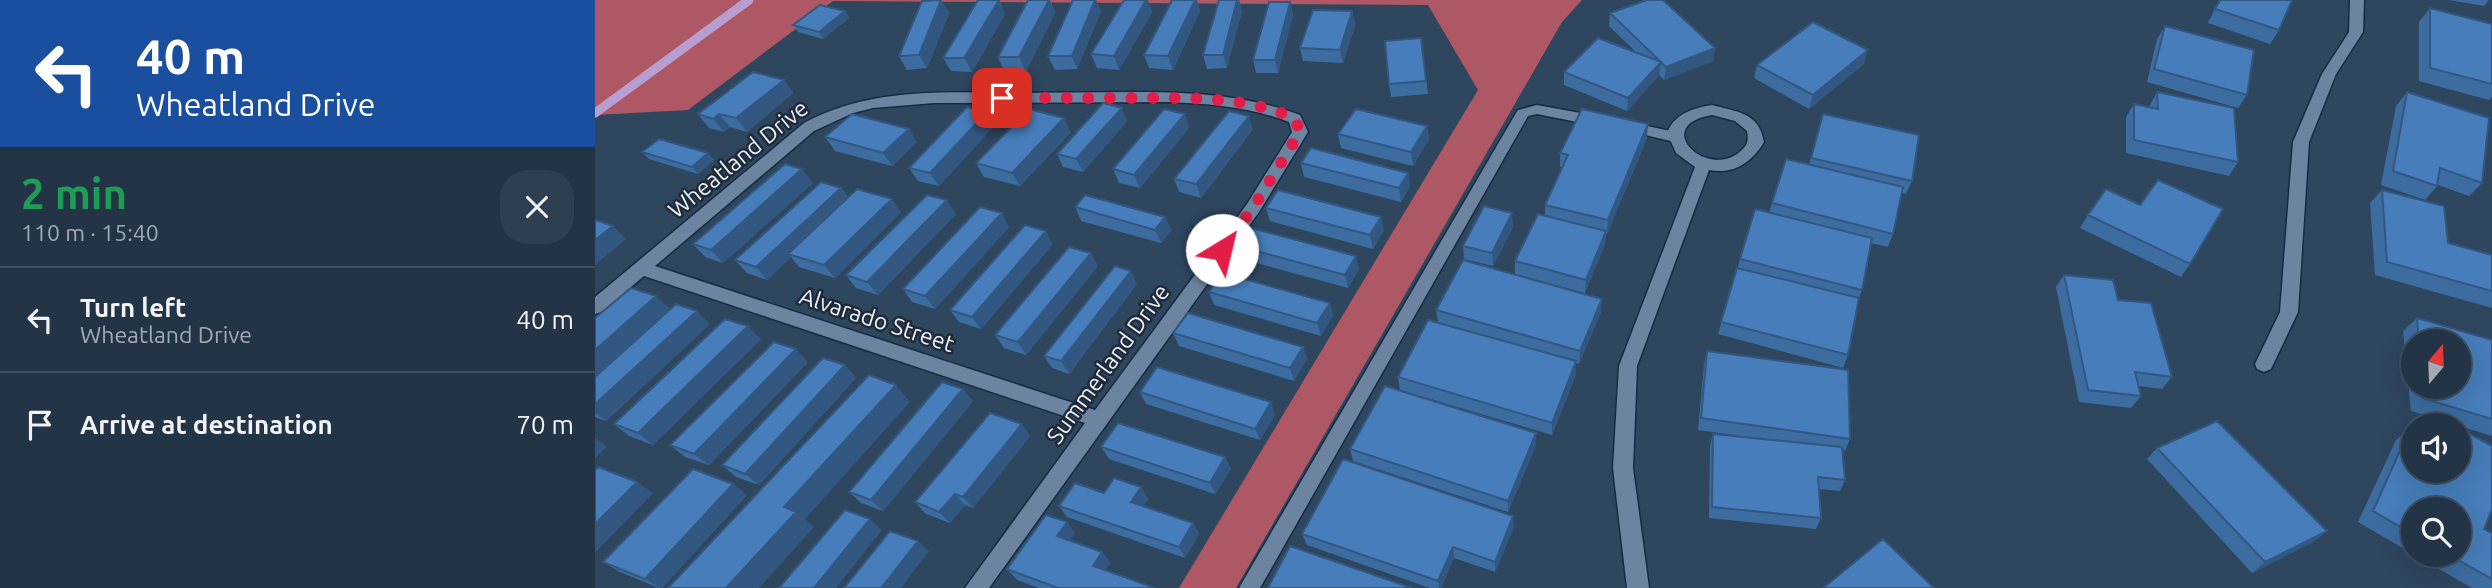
<!DOCTYPE html>
<html lang="en">
<head>
<meta charset="utf-8">
<style>
  :root { --surface:#233447; --page:#2f3f52; --text:#f1f3f6; --muted:#a3aab4; --line:#404f60 }
  body { margin:0; font-family:Ubuntu,sans-serif; background:var(--page); color:var(--text); height:100vh; display:flex; flex-direction:column; font-size:26px; white-space:nowrap }
  * { box-sizing:border-box; margin:0 }
  p { font-size:23px; color:var(--muted) }
  .icon { flex:none; width:38px; height:38px; fill:none; stroke:currentColor; stroke-width:2; stroke-linecap:round; stroke-linejoin:round }
  .map { position:relative; flex:1; overflow:hidden }
  .details { display:flex; flex-direction:column; background:var(--surface); width:595px }
  .details>* { flex:none }
  .top-card { background:#1a4fa0; color:#fff; overflow:hidden }
  .needle { width:46px; rotate:19deg }
  .buttons { position:absolute; left:1806px; top:329px; display:grid; gap:14px }
  .buttons a { display:grid; place-items:center; width:70px; height:70px; border-radius:50%; background:var(--surface); box-shadow:0 7px 28px #0002,0 0 0 2px var(--line); font-size:35px }
  .pin { position:absolute; display:grid; place-items:center; width:60px; height:60px; color:#fff; margin:-30px; border-radius:14px; box-shadow:0 4px 10px #0006 }
  .me { position:absolute; width:77px; margin:-38px; rotate:36deg; stroke-linejoin:round; filter:drop-shadow(0 0 5px #0008) }
  .turn { display:flex; align-items:center; gap:24px; height:147px; padding:0 21px; font-size:32px }
  .turn .icon { width:91px; height:91px; stroke-width:2.5 }
  .turn b { display:block; font-size:49px; line-height:60px }
  .round { display:grid; place-items:center; flex:none; width:74px; height:74px; border-radius:28px; background:var(--page) }
  .head { display:flex; align-items:center; justify-content:space-between; height:119px; padding:0 21px }
  h1 { font-size:42px; font-weight:600; line-height:52px; color:#1e9e55 }
  ul { padding:0; list-style:none }
  li { display:flex; align-items:center; gap:21px; height:105px; padding:0 21px; border-top:2px solid var(--line) }
  li div { flex:1 }
  li b { display:block; font-size:26px }
  li em { font-style:normal }
  main { display:flex; flex:1; min-height:0 }
  .map>svg:first-child { display:block }
  .forest { fill:#ad5864 }
  .lines { fill:none; stroke-linecap:round; stroke-linejoin:round }
  .stream { stroke:#b89dd1; stroke-width:9 }
  .service-casing { stroke:#162b43; stroke-width:3 }
  .minor-casing { stroke:#162b43; stroke-width:3 }
  .service { fill:#6c84a0; fill-rule:evenodd }
  .minor { fill:#6c84a0; fill-rule:evenodd }
  .wall { fill:#3d6ca0; fill-rule:evenodd }
  .shaded-wall { fill:#325882 }
  .building { fill:#477dba; stroke:#325882; stroke-width:2 }
  .route { stroke:#e11d48; stroke-width:12; stroke-dasharray:0 21.6 }
  .labels { text-anchor:middle; stroke-width:5; stroke-linejoin:round; paint-order:stroke }
  .street-label { font-size:23px; fill:#e6f1fd; stroke:#212b37 }
</style>
</head>
<body>
<main>
<section class="details">
<div class="top-card">
<div class="turn"><svg class="icon" aria-label="left" viewBox="0 0 24 24"><path d="M17 20v-9H6M10 6l-5 5 5 5"/></svg><div><b>40 m</b>Wheatland Drive</div></div>
</div>
<div class="head"><div><h1>2 min</h1><p>110 m · 15:40</p></div><a class="round"><svg class="icon" aria-label="close" viewBox="0 0 24 24"><path d="M6 6l12 12M18 6L6 18"/></svg></a></div>
<ul>
<li><svg class="icon" aria-label="left" viewBox="0 0 24 24"><path d="M17 20v-9H6M10 6l-5 5 5 5"/></svg><div><b>Turn left</b><p>Wheatland Drive</p></div><em>40 m</em></li>
<li><svg class="icon" aria-label="arrive" viewBox="0 0 24 24"><path d="M6 21V4h12l-3 4 3 4H6"/></svg><div><b>Arrive at destination</b></div><em>70 m</em></li>
</ul>
</section>
<div class="map">
<svg width="1897" height="588" viewBox="0 0 1897 588">
  <rect width="100%" height="100%" fill="#2f465f"/>
  <path class="forest" d="M0,0h987l-20,22 -326,566h-57l299,-498 -50,-85 -595,-4 -145,109 -93,5z"/>
  <g class="lines">
    <path class="stream" d="M0,113l154,-113"/>
    <defs>
      <path id="service" d="M942,105l60,11 7,5 -7,5 -60,-12 -9,2 -268,472h-21l277,-475 2,-3z
        M1034,122l46,10 7,5 -7,5 -51,-12 -2,-3z"/>
      <path id="minor" d="M1755,0h14l-1,32 -27,42 -27,68 -11,170 -27,57 -7,3 -7,-3 -2,-5 25,-52 13,-170 29,-68 27,-42z
        M539,92c57,0 112,3 166,23l8,17 -49,80 -270,376h-24l120,-165 -441,-147 -43,36 -6,2v-17l209,-174c65,-35 138,-31 211,-30 39,0 79,-1 119,-1zM575,102c41,2 80,5 119,20l3,10 -45,72 -152,206 -440,-144 159,-135 39,-18 20,-5 61,-5z
        M1117,105c25,7 47,7 52,37 -12,20 -30,33 -55,28l-72,196 -4,102 16,120h-22l-14,-120 6,-102 76,-199 -19,-14 -9,-20c7,-19 26,-25 45,-28zM1117,115l23,6 12,10c2,11 0,16 -10,23 -34,23 -85,-29 -25,-39z"/>
    </defs>
    <use href="#service" class="service-casing"/>
    <use href="#minor" class="minor-casing"/>
    <use href="#service" class="service"/>
    <use href="#minor" class="minor"/>
  </g>
  <path class="wall" d="M346,0l8,13 -22,55 -20,2 -8,-14z
    M404,0l6,14 -33,58 -21,-1 -8,-13z
    M433,0h22l5,13 -29,58h-22l-6,-14z
    M529,0h24l4,12 -33,58 -22,-2 -6,-14z
    M577,0h25l3,11 -27,59 -24,-2 -5,-13z
    M1624,0h73l-13,30 -9,14 -62,-21z
    M1854,0h40l-5,6z
    M695,2l3,13 -15,58h-22l-3,-13z
    M1835,8l62,16v73l-3,3 -70,-19v-59z
    M250,11l4,7 -26,21 -25,-7 -5,-7z
    M506,11l-24,58 -22,1 -7,-14z
    M647,11l-15,57 -20,1 -4,-14z
    M757,11l3,14 -12,38 -40,-2 -3,-13z
    M1015,13l105,35 -2,13 -49,19 -5,-5 -32,36 -63,-26v-13l72,-20 -27,-26z
    M1570,26l82,69 -9,13 -91,-26 10,-43z
    M826,38l7,56 -37,3 -2,-13z
    M1269,64l-55,45 -55,-31 3,-13z
    M189,80l9,13 -46,39 -17,-5 -6,5 -15,-4 -11,-14z
    M1562,92l81,70 -9,14 -103,-23v-36l8,-13 15,3z
    M1812,92l75,91 -13,13 -31,-11 -13,15 -44,-15 15,-79z
    M392,112l8,13 -56,61 -21,-5 -9,-13z
    M1228,114l89,67 -6,13 -4,-1 -9,41 -5,13 -17,-4 -9,47 -3,8 -11,57 -5,13 -125,-34 22,-75 29,-46 3,-10 37,-38z
    M532,121l-44,51 -20,-5 -6,-13z
    M832,126l2,13 -16,27 -72,-18 -3,-14z
    M594,128l-49,60 -21,-5 -6,-14z
    M658,129l-52,69 -22,-6 -5,-13z
    M476,132l-51,54 -36,-9 -8,-14z
    M230,137l92,5 -25,24 -57,-15z
    M1052,138l-40,96 -1,-1 -1,11 -20,49 -70,-19v-13l30,-46v-10l17,-38h-2v-14z
    M47,152l66,1 6,7 -16,14 -49,-15z
    M706,164l107,9 2,13 -9,16 -97,-25z
    M218,183l-90,80 -18,-6 -12,-13z
    M246,188l7,9 53,15 -66,66 -36,-11 -8,-10 -24,23 -20,-7 -12,-13z
    M1787,190l66,53 44,12v53l-117,-33 -5,-72z
    M480,207l90,10 6,13 -10,13 -80,-22z
    M671,208l118,22 -11,19 -103,-28z
    M361,214l-78,81 -22,-7 -10,-13z
    M1493,215l102,49 -9,13 -101,-49z
    M918,226l-20,40 -29,-7 -1,-13z
    M414,227l-74,82 -23,-7 -9,-13z
    M458,244l-72,85 -22,-7 -9,-12z
    M643,246l121,23 -11,19 -106,-29z
    M503,266l-72,89 -22,-7 -9,-13z
    M1469,275l54,25 54,77 -10,12 -23,-3 2,10 -10,12 -52,-6 -23,-115z
    M542,284l-68,90 -17,-6 -8,-12z
    M614,292l124,23 -12,21 -107,-31z
    M841,310l165,2 -22,52 -3,-1v11l-24,61 -152,-45 -2,-13 40,-55z
    M1822,318l75,22v96l-81,-25 -8,-80zM1818,341h46v46h-46z
    M115,324l-104,97 -11,-4v-40z
    M578,333l130,14 4,12 -13,22 -115,-35z
    M166,339l-108,106 -24,-9 -15,-12z
    M1112,351l143,88 -5,12 -2,-1 2,30 -5,11 -21,-2 2,29 -5,11 -107,-11 1,-72 3,-12 36,3 -51,-7 6,-66z
    M213,362l-99,103 -24,-8 -15,-12z
    M250,365l11,13 -97,107 -23,-8 -14,-12z
    M545,392l135,23 -15,25 -114,-36z
    M378,401l-90,110 -22,-8 -12,-11z
    M1815,428l74,101 8,4v55h-20l-57,-33h44l-46,-46v45l-55,-32 38,-82z
    M435,436l-57,72 -8,-3 -15,18 -24,-9 -11,-12z
    M941,445l-28,67 -155,-51 -3,-12z
    M506,447l124,10 6,12 -16,25 -106,-35z
    M1562,448l170,83 -14,11 -61,31 -105,-114z
    M546,487l7,12 -5,7 50,17 6,11 -14,24 -118,-41 -8,-11 45,-13z
    M152,495l-85,93h-3l-39,-16 -17,-10z
    M919,527l-19,45 -41,-14 -13,30h-11l-123,-43 -5,-11z
    M480,533l-5,7 32,12 8,11 -5,7 50,18h-116l-22,-8 -10,-11z"/>
  <path class="shaded-wall" d="M346,0l8,13 -22,55 -8,-13z
    M404,0l6,14 -33,58 -8,-14z
    M454,0l6,13 -29,58 -7,-14z
    M500,0h1l5,11 -24,58 -5,-13z
    M551,0h2l4,12 -33,58 -5,-14z
    M600,0h2l3,11 -27,59 -5,-14z
    M642,0h2l3,11 -15,57 -4,-13z
    M695,2l3,13 -15,58 -3,-13z
    M250,11l4,7 -26,21 -4,-7z
    M757,11l3,14 -12,38 -3,-13z
    M1120,48l-2,13 -49,19 2,-13z
    M1273,50l-4,14 -55,45 4,-14z
    M1066,62l-2,14 -32,35 1,-13z
    M189,80l9,13 -46,39 -11,-14z
    M527,108l5,13 -44,51 -7,-13z
    M392,112l8,13 -56,61 -9,-13z
    M124,114l11,13 -6,5 -11,-13z
    M590,114l4,14 -49,60 -6,-13z
    M654,116l4,13 -52,69 -5,-14z
    M469,118l7,14 -51,54 -8,-13z
    M1053,124l-1,14 -40,96 1,-14z
    M832,126l2,13 -16,27 -2,-14z
    M314,129l8,13 -25,24 -9,-13z
    M113,153l6,7 -16,14 -6,-7z
    M207,169l11,14 -90,80 -12,-13z
    M813,173l2,13 -9,16 -2,-14z
    M246,188l10,13 -63,53 3,3 -24,23 -11,-13z
    M297,199l9,13 -66,66 -11,-13z
    M352,200l9,14 -78,81 -11,-13z
    M407,213l7,14 -74,82 -10,-13z
    M917,213l1,13 -20,40 -1,-13z
    M570,217l6,13 -10,13 -6,-13z
    M786,217l3,13 -11,19 -3,-14z
    M18,226l13,13 -31,26v-25z
    M451,231l7,13 -72,85 -9,-12z
    M1011,231l-1,13 -20,49 1,-13z
    M496,253l7,13 -72,89 -8,-13z
    M761,256l3,13 -11,19 -3,-13z
    M536,271l6,13 -68,90 -8,-13z
    M61,296l14,13 -75,68v-27z
    M1007,299l-1,13 -22,52 1,-13z
    M735,303l3,12 -12,21 -4,-13z
    M102,311l13,13 -104,97 -11,-8v-9z
    M153,326l13,13 -108,106 -15,-12z
    M708,347l4,12 -13,22 -4,-13z
    M201,349l12,13 -99,103 -15,-11z
    M981,361v13l-24,61v-12z
    M250,365l11,13 -97,107 -14,-11z
    M301,385l14,17 -105,117 9,8 -55,61h-33l58,-81z
    M368,389l10,12 -90,110 -12,-11z
    M676,402l4,13 -15,25 -5,-11z
    M427,424l8,12 -57,72 -10,-11z
    M941,433v12l-28,67v-11z
    M0,438l12,9 -12,11z
    M630,457l6,12 -16,25 -5,-11z
    M42,482l16,11 -58,60v-29z
    M138,484l14,11 -85,93h-2l-15,-9z
    M546,487l7,12 -10,15 -7,-12z
    M360,494l10,11 -15,18 -11,-11z
    M918,516l1,11 -19,45v-10z
    M275,519l12,11 -46,58h-22z
    M472,522l8,11 -9,14 -9,-11z
    M598,523l6,11 -14,24 -6,-11z
    M1732,531l-14,11 -61,31 13,-11z
    M323,541l11,10 -28,37h-20z
    M858,547l1,11 -13,30h-2l-1,-7z
    M507,552l8,11 -9,13 -8,-10z"/>
  <path class="building" d="M346,0l-22,55 -20,1 23,-55z
    M383,0h21l-35,58h-21z
    M433,0h21l-30,57h-21z
    M478,0h22l-23,56h-24z
    M529,0h22l-32,56 -23,-2z
    M577,0h23l-27,56 -24,-1z
    M624,0h18l-14,55h-20z
    M1052,0h16l52,48 -49,19 -56,-54z
    M1625,0h72l-13,30 -64,-21z
    M674,2h21l-15,58h-22z
    M225,5l25,6 -26,21 -26,-7z
    M1835,8l62,16v60l-62,-16z
    M718,10l39,1 -12,39 -40,-2z
    M1218,22l55,28 -55,45 -56,-30z
    M1570,26l89,24 -7,45 -93,-26z
    M826,38l5,43 -37,3 -4,-43z
    M1003,38l63,24 -33,36 -64,-26z
    M158,72l31,8 -48,38 -17,-4 -6,5 -15,-5z
    M1562,92l77,16 4,54 -104,-22v-36l24,5z
    M1812,92l82,26 -7,65 -42,-15 -3,18 -44,-15z
    M508,103l19,5 -46,51 -19,-5z
    M372,107l20,5 -57,61 -21,-5z
    M434,109l35,9 -52,55 -36,-10z
    M569,109l21,5 -51,61 -21,-6z
    M761,109l71,17 -16,26 -73,-18z
    M987,109l66,15 -40,96 -63,-15 23,-50 -8,-2z
    M634,111l20,5 -53,68 -22,-5z
    M257,114l57,15 -26,24 -58,-16z
    M1228,114l96,21 -7,46 -101,-23z
    M64,139l49,14 -16,14 -50,-15z
    M716,148l97,25 -9,15 -98,-25z
    M1191,159l117,28 -10,47 -121,-31z
    M190,164l17,5 -91,81 -18,-6z
    M1563,180l65,29 -33,55 -102,-49 18,-26 34,16z
    M226,182l20,6 -85,79 -21,-7z
    M262,189l35,10 -68,66 -36,-11z
    M683,190l103,27 -11,18 -104,-27z
    M1787,190l62,16 4,37 44,12v36l-105,-29z
    M332,195l20,5 -80,82 -21,-7z
    M490,195l80,22 -10,13 -80,-23z
    M889,206l28,7 -20,40 -29,-7z
    M385,207l22,6 -77,83 -22,-7z
    M1160,209l117,29 -10,52 -122,-31z
    M943,214l68,17 -20,49 -71,-19z
    M0,220l18,6 -18,14z
    M430,225l21,6 -74,86 -22,-7z
    M656,228l105,28 -11,19 -107,-29z
    M474,247l22,6 -73,89 -23,-7z
    M868,260l139,39 -22,52 -144,-41z
    M520,266l16,5 -70,90 -17,-5z
    M1142,268l122,30 -11,57 -127,-33z
    M628,273l107,30 -13,20 -108,-31z
    M1469,275l49,5 5,20 33,3 21,74 -37,-5 6,24 -53,-6z
    M36,288l25,8 -61,54v-32z
    M81,304l21,7 -102,93v-27z
    M593,313l115,34 -13,21 -117,-35z
    M1822,318l75,22v79l-67,-20 -1,-12h35v-46h-40z
    M130,319l23,7 -110,107 -24,-9z
    M833,320l148,41 -24,62 -154,-46z
    M179,342l22,7 -102,105 -24,-9z
    M1112,351l141,19 2,69 -149,-21z
    M228,358l22,7 -100,109 -23,-9z
    M562,367l114,35 -16,27 -115,-37z
    M274,375l27,10 -112,122 12,5 -70,76h-58z
    M347,382l21,7 -92,111 -22,-8z
    M790,386l151,47 -28,68 -158,-52z
    M395,413l32,11 -59,73 -8,-3 -16,18 -24,-10z
    M1622,421l110,110 -62,31 -108,-114z
    M523,423l107,34 -15,26 -109,-36z
    M1815,428l3,2v41h46v-43l33,18v63l-8,20 8,4v46l-43,-24h10v-46h-46v25l-40,-23z
    M1118,434l129,13 3,33 -27,-3 3,41 -109,-11z
    M748,459l170,57 -18,46 -42,-15 -15,34 -136,-47z
    M3,467l39,15 -42,42v-54z
    M98,469l40,15 -88,95 -42,-17z
    M519,478l27,9 -10,15 62,21 -14,24 -120,-41 16,-23 29,10z
    M250,510l25,9 -56,69h-35z
    M451,515l21,7 -10,14 45,16 -9,14 62,22h-97l-51,-19z
    M295,531l28,10 -37,47h-37z
    M1288,539l51,49h-111z
    M695,546l122,42h-144z"/>
  <g class="lines">
    <path class="route" d="M407,98c41,0 82,0 124,0 51,0 122,-3 169,21l5,13 -47,76 -31,42"/>
  </g>
  <g class="labels">
    <g class="street-label">
      <text transform="translate(143 159) rotate(-39)" y="8">Wheatland Drive</text>
      <text transform="translate(282 320) rotate(18)" y="8">Alvarado Street</text>
      <text transform="translate(513 364) rotate(-54)" y="8">Summerland Drive</text>
    </g>
  </g>
</svg>
<div class="buttons">
<a><svg class="needle" viewBox="-14 -14 28 28"><path d="M0-13l5 13h-10z" fill="#e53935"/><path d="M0 13l5-13h-10z" fill="#a3aab4"/></svg></a>
<a><svg class="icon" aria-label="sound" viewBox="0 0 24 24"><path d="M4 9h4l5-4v14l-5-4H4zM17 9q2 3 0 6"/></svg></a>
<a><svg class="icon" aria-label="search" viewBox="0 0 24 24"><circle cx="10" cy="10" r="6"/><path d="M15 15l6 6"/></svg></a>
</div>
<div class="pin" style="left:407px;top:98px;background:#d93025"><svg class="icon" aria-label="arrive" viewBox="0 0 24 24"><path d="M6 21V4h12l-3 4 3 4H6"/></svg></div>
<svg class="me" style="left:627px;top:250px" viewBox="-20 -20 40 40"><circle r="19" fill="#fff"/><path d="M0-13L10 11 0 6-10 11z" fill="#e11d48"/></svg>
</div>
</main>
</body>
</html>
